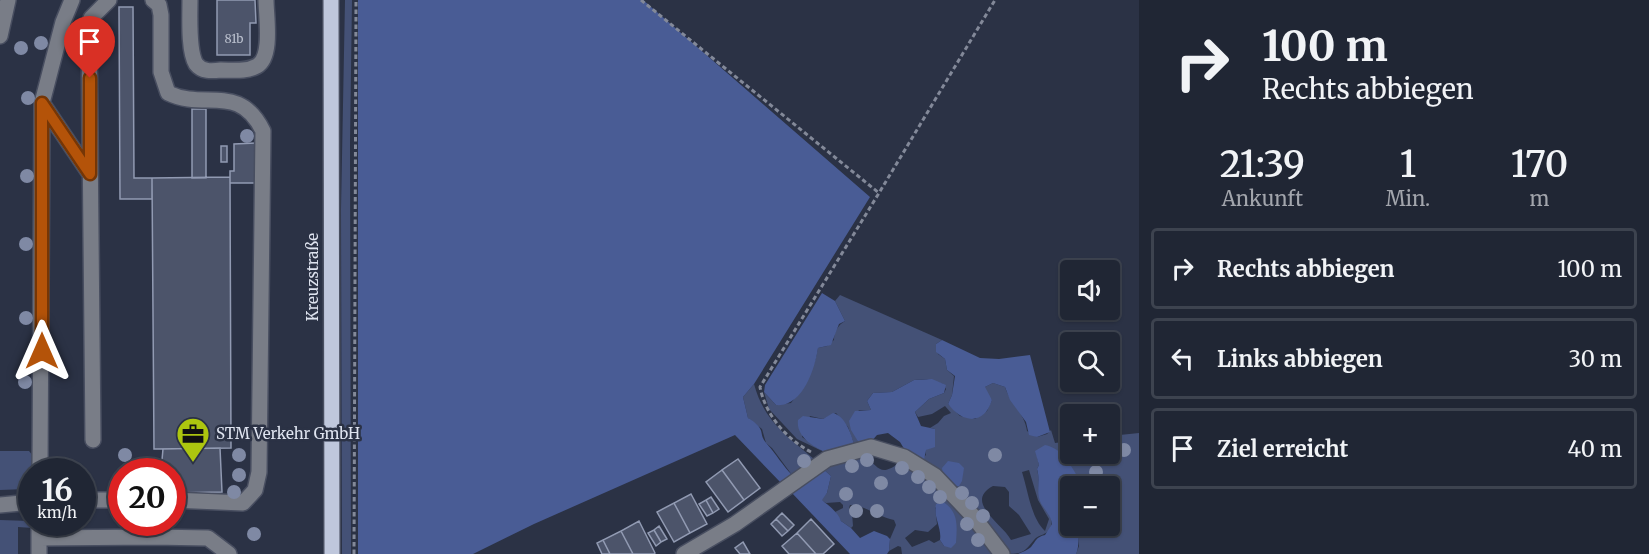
<!DOCTYPE html>
<html lang="de">
<head>
<meta charset="utf-8">
<style>
  :root { --surface:#202634; --page:#2d3240; --text:#f1f3f6; --muted:#a2a5ac; --line:#3d434f }
  body { margin:0; font-family:Merriweather,serif; background:var(--page); color:var(--text); height:100vh; display:flex; flex-direction:column; font-size:22px; white-space:nowrap }
  * { box-sizing:border-box; margin:0 }
  p { font-size:20px; color:var(--muted) }
  .icon { flex:none; width:33px; height:33px; fill:none; stroke:currentColor; stroke-width:2; stroke-linecap:round; stroke-linejoin:round }
  .map { position:relative; flex:1; overflow:hidden }
  .drawer { display:flex; flex-direction:column; background:var(--surface); width:510px }
  .drawer>* { flex:none }
  .top-card { background:#202634; color:var(--text); overflow:hidden }
  .buttons { position:absolute; left:1060px; top:260px; display:grid; gap:12px }
  .buttons a { display:grid; place-items:center; width:60px; height:60px; border-radius:6px; background:var(--surface); box-shadow:0 2px 4px #0004,0 0 0 2px var(--line); font-size:30px }
  .speed { position:absolute; left:18px; top:458px; display:flex; gap:12px; font-size:30px; font-weight:700; text-align:center }
  .speed>* { display:grid; place-content:center; width:78px; height:78px; border-radius:50%; background:var(--surface); box-shadow:0 2px 4px #0004,0 0 0 2px var(--line); line-height:1 }
  .speed small { font-size:15px; font-weight:400 }
  .speed .limit { border:9px solid #d22; background:#fff; color:#111 }
  .pin { position:absolute; display:grid; place-items:center; width:51px; height:51px; color:#fff; margin:-62px -26px; border-radius:50% 50% 50% 0; rotate:-45deg; box-shadow:0 0 6px #0007 }
  .pin .icon { rotate:45deg }
  .me { position:absolute; width:66px; margin:-33px; rotate:0deg; stroke-linejoin:round; filter:drop-shadow(0 0 4px #0008) }
  .turn { display:flex; align-items:center; gap:21px; height:126px; padding:0 24px; font-size:27px }
  .turn .icon { width:78px; height:78px; stroke-width:2.5 }
  .turn b { display:block; font-size:42px; line-height:51px }
  .eta { display:flex; justify-content:space-evenly; align-items:center; height:102px; text-align:center }
  .eta b { font-size:36px; font-weight:600; line-height:42px }
  ul { padding:0; list-style:none }
  li { display:flex; align-items:center; gap:18px; height:81px; margin:0 12px 9px; padding:0 12px; border:3px solid var(--line); border-radius:6px }
  li div { flex:1 }
  li b { display:block; font-size:22px }
  li em { font-style:normal }
  main { display:flex; flex:1; min-height:0 }
  .map>svg:first-child { display:block }
  .green { fill:#445176; fill-rule:evenodd }
  .forest { fill:#495c95 }
  .building { fill:#4c546a; stroke:#919ab2; stroke-width:1.5 }
  .lines { fill:none; stroke-linecap:round; stroke-linejoin:round }
  .minor-casing { stroke:#484e60; stroke-width:18 }
  .major-casing { stroke:#484e60; stroke-width:18 }
  .path { stroke:#838999; stroke-width:3; stroke-dasharray:4.5 3; stroke-linecap:butt }
  .minor { stroke:#797d87; stroke-width:15 }
  .major { stroke:#bfc7dc; stroke-width:15 }
  .tree { fill:#7f89a4 }
  .route-casing { stroke:#753606; stroke-width:15 }
  .route { stroke:#b45309; stroke-width:10 }
  .labels { text-anchor:middle; stroke-width:5; stroke-linejoin:round; paint-order:stroke }
  .number-label { font-size:12px; fill:#bac0ce }
  .street-label { font-size:15px; fill:#dfe4f0; stroke:#2b3245 }
  .poi-label { font-size:15px; fill:#dfe4f0; stroke:#2b3245; text-anchor:start }
</style>
</head>
<body>
<main>
<div class="map">
<svg width="1139" height="554" viewBox="0 0 1139 554">
  <rect width="100%" height="100%" fill="#2b3245"/>
  <path class="green" d="M345,0h7l-2,143 1,411h-9l-1,-345z
    M840,295l102,45 -6,4 2,10 7,5 2,11 7,6 -2,19 -4,9 12,12 15,3 12,-8 5,-11 -8,-10 1,-3 8,-4 12,4c5,16 20,27 22,44l10,6 10,-3 4,-4 4,13 16,-2v12h39v-17l29,-3v121h-63l3,-8 -1,-18 9,-3h23v-39h-30l-16,-31 -28,-4 3,14 -2,4c3,10 0,23 4,32 4,7 13,17 10,25 -3,10 -11,7 -17,14 -9,11 -11,14 -27,14l-88,-93 7,-6 -1,-5 5,-2 5,-19 -5,-1 8,-5 6,-7 7,-3 -6,-7 -13,8 -14,3 -3,-5 14,-13 15,-6 2,-4 -3,-5 -16,-5 -13,1 -22,12 -19,1 -6,8 4,9h-12l-9,14 9,19 -5,1 -6,-17 -12,-14 -13,6 -13,-3 -8,21 20,14 -25,-12 -28,-30 -5,-17 12,13 15,-2c13,-16 24,-35 27,-55l9,-2 7,-6c0,-8 4,-15 11,-19l-10,-20zM1029,470l9,30 11,19 -4,12c-14,-13 -17,-40 -23,-59zM993,486l12,1 4,5v14l10,9 12,19 -20,6c-8,-16 -48,-38 -18,-54z
    M754,384c10,37 32,51 60,75l-22,16 -20,-27 -6,-5 -4,-14 -14,-11 -5,-21z
    M0,451h29l4,5 -2,27 -5,6 -26,1z
    M863,455c18,13 16,23 39,6l30,18 63,75h-93l-1,-7 -3,-1 -9,5 1,-12 6,-14 -2,-5c-16,-3 -29,-15 -44,-15l-1,3 3,5 1,13 -2,2 -10,-7 -6,-9 8,-4v-3l-3,-3 -14,1 -5,-3 6,-7 4,-17 -9,-8zM935,507l21,19v17l-12,3 -4,-6 -6,3 -5,-3 -17,7 -7,-9 10,-8 13,2 9,-8z
    M0,520l29,1 4,7 -15,-1v27h-18z"/>
  <path class="forest" d="M358,0h285l227,197 -116,187 -11,13 5,21c20,12 9,15 19,26 9,10 16,22 25,31l-10,9 -47,-49 -201,89 -61,30h-115z
    M822,293l13,8 10,20 -6,3 -8,21 -13,3c-3,21 -16,60 -42,57l-12,-13 1,-7z
    M942,340l38,18 19,1 31,-4 20,77 -13,5 -8,-2 -3,-13 -16,-22 -5,-13 -12,-4 -8,4 7,13c-8,26 -30,23 -44,4l4,-9 3,-19 -8,-6 -2,-11 -9,-7v-8z
    M932,379l14,6 -2,8 -15,6 -14,13 6,14 14,3v18l-9,3 -2,10 -5,1 -13,-9 -6,-10 -12,-9 -11,2 -7,8h-11l-8,-13 -2,-9 6,-10 16,-1 -4,-9 6,-8 19,-1 22,-12z
    M833,413c12,3 18,20 21,31l-29,8c-13,-6 -29,-16 -27,-32l5,-4 20,3z
    M1045,445c18,4 24,18 33,32l-1,5 3,4h-9v39l16,1 -4,3h-5c1,6 1,19 -2,25h-58c4,-2 10,-4 13,-7 5,-6 5,-10 14,-12l7,-11c-1,-10 -11,-17 -13,-26 -2,-10 1,-20 -2,-29l2,-4 -4,-14z
    M948,461l11,2 5,5 -2,13 -3,5h-4l-12,-11 -1,-7z
    M822,468l9,8 -4,17 -5,7c7,6 16,12 19,21l10,7 9,10 14,-7 13,5 3,3 -1,12 -2,3h-37l-59,-62z
    M943,502c16,10 14,24 13,41l-5,5 -7,-2 -4,-6c2,-12 -7,-23 -4,-36z"/>
  <path class="building" d="M217,0h38l1,23h-6v32h-33z
    M119,7h14l1,171h18v21h-32z
    M192,109h14v69h-14z
    M258,143v40h-28v-12h4v-27z
    M221,146h6v16h-6z
    M230,177l1,271 -77,1 -2,-271z
    M220,448l2,44 -50,1v-22h-11l2,-22z
    M738,459l22,29 -16,12 -22,-30z
    M722,470l22,30 -16,12 -22,-30z
    M691,494l16,30 -17,9 -16,-30z
    M711,497l8,12 -6,4 -7,-13z
    M706,500l7,13 -6,3 -8,-12z
    M674,503l16,30 -16,9 -17,-30z
    M782,513l12,12 -6,6 -12,-12z
    M776,519l12,12 -6,5 -11,-12z
    M811,519l23,25 -11,10h-7l-19,-21z
    M639,521l16,32 -1,1h-21l-12,-23z
    M659,526l8,13 -6,3 -7,-12z
    M654,530l7,12 -5,4 -8,-13z
    M621,531l12,23h-23l-7,-14z
    M797,533l19,21h-27l-7,-8z
    M603,540l7,14h-8l-5,-11z
    M743,542l7,12h-10l-5,-6z"/>
  <g class="lines">
    <defs>
      <path id="minor" d="M153,0l6,5 2,10v57l7,21c37,18 71,-11 95,38l-4,341 -4,18 -12,13 -71,-3
        M190,0c0,16 -2,51 6,64 6,8 16,7 25,6 12,0 25,2 36,-4 16,-9 9,-50 9,-66
        M0,36l8,-36
        M42,103l48,71
        M93,440l-4,-409 2,-13 18,-18
        M40,471l2,-368 21,-81 9,-22
        M82,500h40
        M0,505l32,-3
        M39,522v32
        M39,538l114,-1 55,1 21,16
        M684,554l51,-30 92,-65 44,-12 33,10 31,19 38,40 29,38"/>
      <path id="major" d="M331,0l1,554"/>
    </defs>
    <use href="#minor" class="minor-casing"/>
    <use href="#major" class="major-casing"/>
    <path class="path" d="M641,0l238,193
      M811,452c-25,-13 -46,-38 -51,-65l119,-194 116,-193
      M354,554l2,-554"/>
    <use href="#minor" class="minor"/>
    <use href="#major" class="major"/>
  </g>
  <g class="tree">
    <circle cx="41" cy="43" r="7"/>
    <circle cx="21" cy="48" r="7"/>
    <circle cx="28" cy="98" r="7"/>
    <circle cx="247" cy="136" r="7"/>
    <circle cx="27" cy="176" r="7"/>
    <circle cx="26" cy="244" r="7"/>
    <circle cx="26" cy="318" r="7"/>
    <circle cx="25" cy="382" r="7"/>
    <circle cx="1124" cy="450" r="7"/>
    <circle cx="125" cy="455" r="7"/>
    <circle cx="239" cy="455" r="7"/>
    <circle cx="995" cy="455" r="7"/>
    <circle cx="867" cy="460" r="7"/>
    <circle cx="804" cy="461" r="7"/>
    <circle cx="852" cy="466" r="7"/>
    <circle cx="902" cy="468" r="7"/>
    <circle cx="1096" cy="472" r="7"/>
    <circle cx="239" cy="475" r="7"/>
    <circle cx="918" cy="477" r="7"/>
    <circle cx="881" cy="483" r="7"/>
    <circle cx="929" cy="487" r="7"/>
    <circle cx="234" cy="492" r="7"/>
    <circle cx="962" cy="493" r="7"/>
    <circle cx="846" cy="494" r="7"/>
    <circle cx="940" cy="497" r="7"/>
    <circle cx="972" cy="503" r="7"/>
    <circle cx="856" cy="511" r="7"/>
    <circle cx="877" cy="511" r="7"/>
    <circle cx="983" cy="516" r="7"/>
    <circle cx="967" cy="524" r="7"/>
    <circle cx="254" cy="534" r="7"/>
    <circle cx="978" cy="540" r="7"/>
  </g>
  <g class="lines">
    <defs>
      <path id="route" d="M42,351v-248l48,71v-96"/>
    </defs>
    <use href="#route" class="route-casing"/>
    <use href="#route" class="route"/>
  </g>
  <defs>
    <symbol id="office-pin" viewBox="-11 -11 22 30"><path d="M0 17L-7.5 6A9.5 9.5 0 1 1 7.5 6Z" fill="#adc60f" stroke="#2b3245"/><path d="M-6-3h4V-5.5h4V-3h4V5H-6ZM-1-4.5V-3h2v-1.5ZM-6 0V1H6V0Z" fill="#111"/></symbol>
  </defs>
  <g fill-rule="evenodd">
    <use href="#office-pin" x="174" y="415" width="38" height="52"/>
  </g>
  <g class="labels">
    <g class="number-label">
      <text x="234" y="43">81b</text>
    </g>
    <g class="street-label">
      <text transform="translate(313 277) rotate(-90)" y="5">Kreuzstraße</text>
    </g>
    <g class="poi-label">
      <text x="216" y="439">STM Verkehr GmbH</text>
    </g>
  </g>
</svg>
<div class="buttons">
<a><svg class="icon" aria-label="sound" viewBox="0 0 24 24"><path d="M4 9h4l5-4v14l-5-4H4zM17 9q2 3 0 6"/></svg></a>
<a><svg class="icon" aria-label="search" viewBox="0 0 24 24"><circle cx="10" cy="10" r="6"/><path d="M15 15l6 6"/></svg></a>
<a>+</a>
<a>−</a>
</div>
<div class="speed"><div>16<small>km/h</small></div><div class="limit">20</div></div>
<div class="pin" style="left:90px;top:78px;background:#d93025"><svg class="icon" aria-label="arrive" viewBox="0 0 24 24"><path d="M6 21V4h12l-3 4 3 4H6"/></svg></div>
<svg class="me" style="left:42px;top:351px" viewBox="-20 -20 40 40"><path d="M0-17L14 15 0 8-14 15z" fill="#b45309" stroke="#fff" stroke-width="4"/></svg>
</div>
<section class="drawer">
<div class="top-card">
<div class="turn"><svg class="icon" aria-label="right" viewBox="0 0 24 24"><path d="M7 20v-9h11M14 6l5 5-5 5"/></svg><div><b>100 m</b>Rechts abbiegen</div></div>
</div>
<div class="eta">
<div><b>21:39</b><p>Ankunft</p></div>
<div><b>1</b><p>Min.</p></div>
<div><b>170</b><p>m</p></div>
</div>
<ul>
<li><svg class="icon" aria-label="right" viewBox="0 0 24 24"><path d="M7 20v-9h11M14 6l5 5-5 5"/></svg><div><b>Rechts abbiegen</b></div><em>100 m</em></li>
<li><svg class="icon" aria-label="left" viewBox="0 0 24 24"><path d="M17 20v-9H6M10 6l-5 5 5 5"/></svg><div><b>Links abbiegen</b></div><em>30 m</em></li>
<li><svg class="icon" aria-label="arrive" viewBox="0 0 24 24"><path d="M6 21V4h12l-3 4 3 4H6"/></svg><div><b>Ziel erreicht</b></div><em>40 m</em></li>
</ul>
</section>
</main>
</body>
</html>
